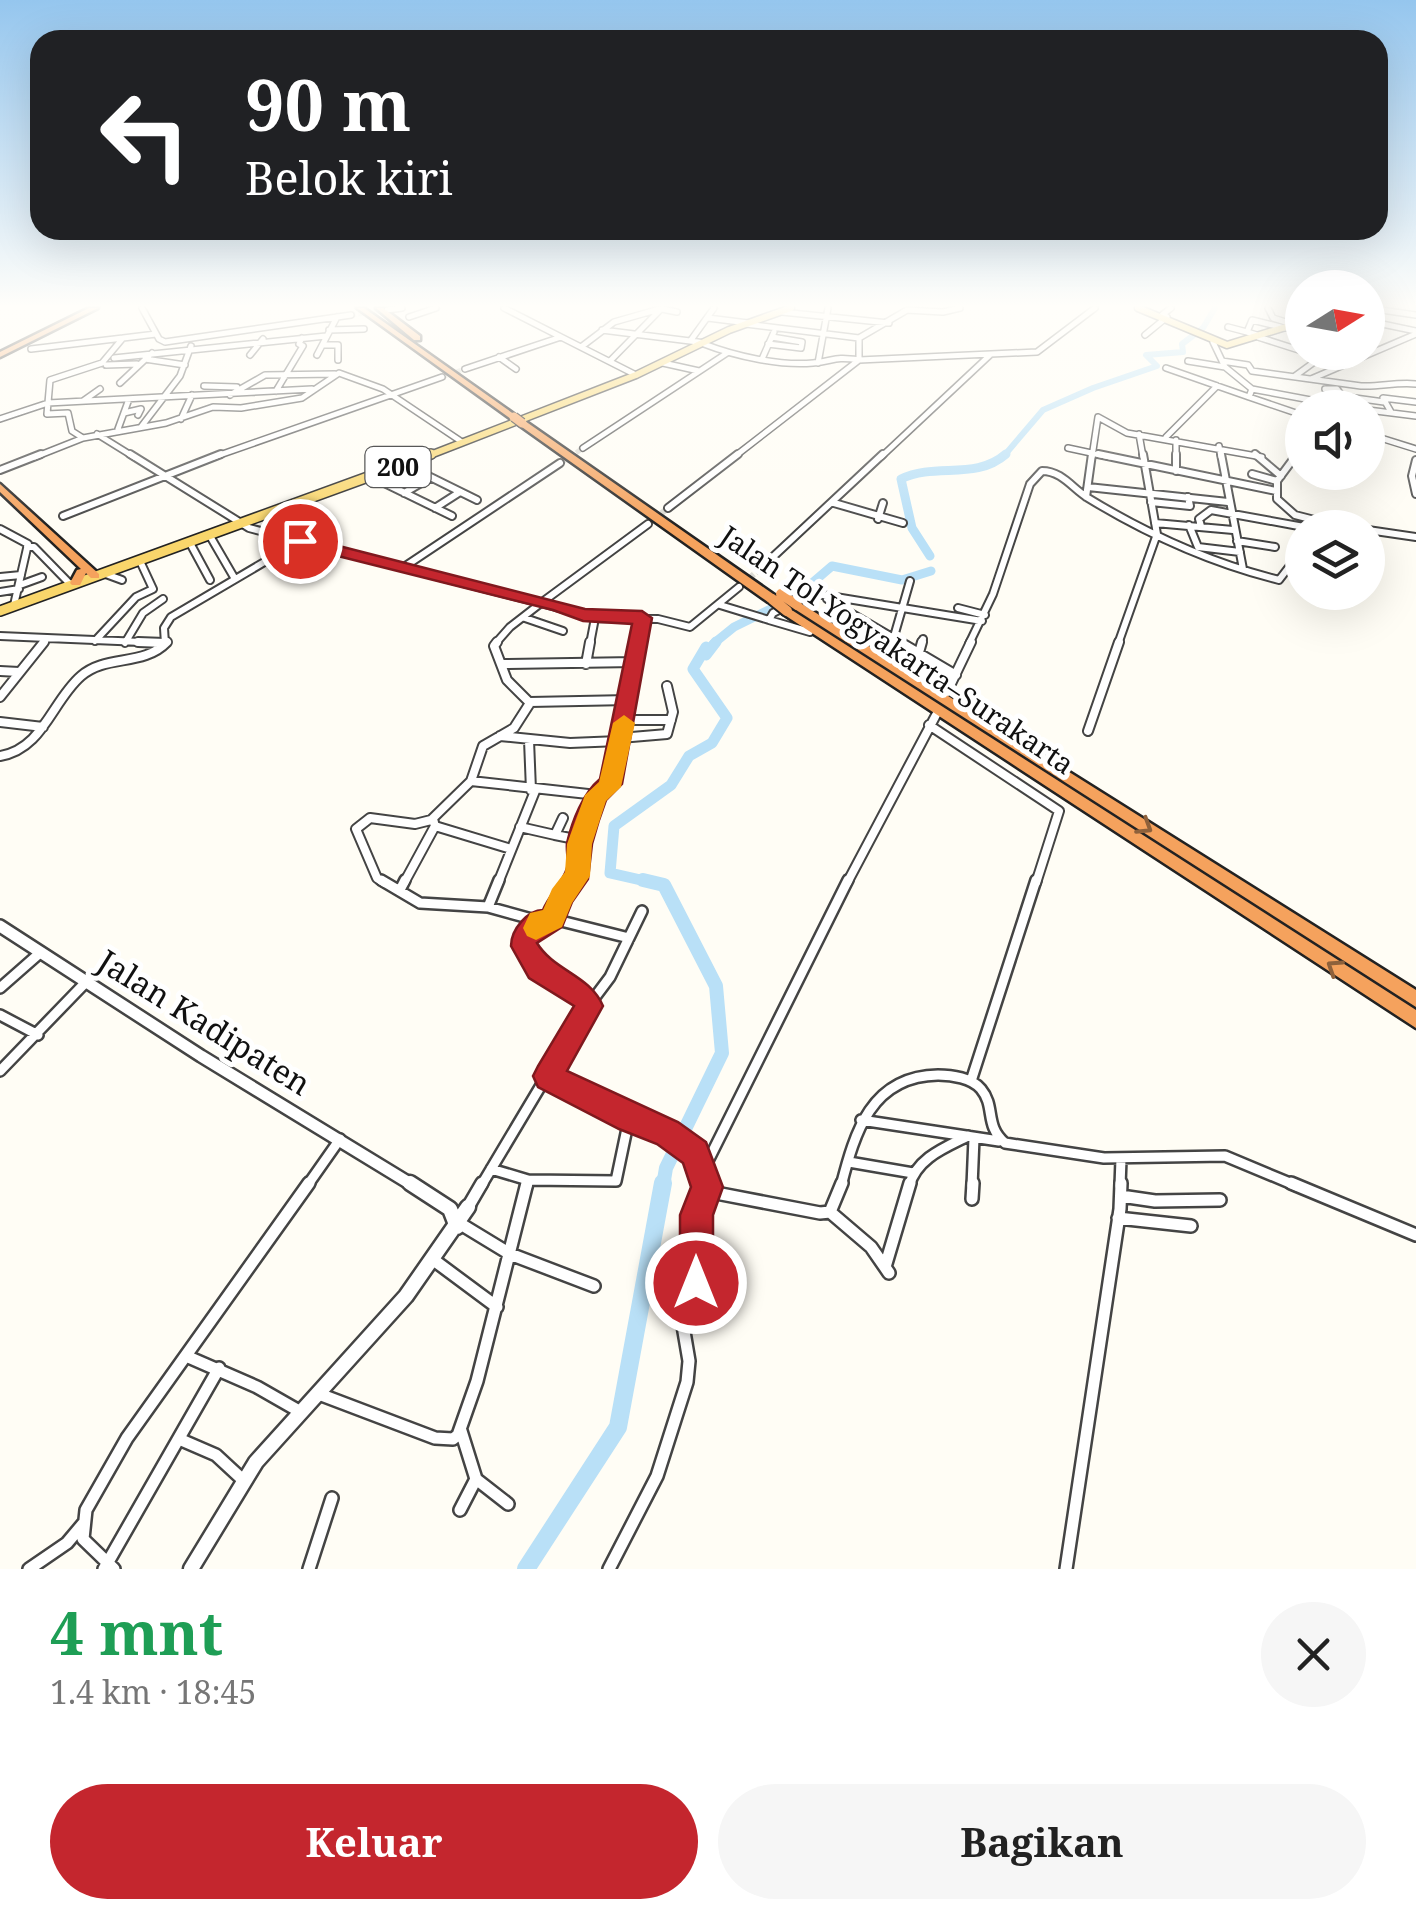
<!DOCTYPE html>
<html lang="id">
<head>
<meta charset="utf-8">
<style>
  :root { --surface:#fff; --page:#f6f6f6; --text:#222; --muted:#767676; --accent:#c4262e }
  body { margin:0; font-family:"Noto Serif",serif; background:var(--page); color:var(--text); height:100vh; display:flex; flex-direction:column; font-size:38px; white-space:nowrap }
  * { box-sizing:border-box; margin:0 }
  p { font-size:32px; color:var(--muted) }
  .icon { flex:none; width:55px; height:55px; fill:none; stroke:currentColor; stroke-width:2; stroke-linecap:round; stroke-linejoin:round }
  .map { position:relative; height:1569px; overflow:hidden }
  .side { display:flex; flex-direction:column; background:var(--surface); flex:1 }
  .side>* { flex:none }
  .top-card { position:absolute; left:30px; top:30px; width:1358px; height:210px; border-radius:30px; box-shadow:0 10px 40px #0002; background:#202124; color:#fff; overflow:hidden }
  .needle { width:65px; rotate:79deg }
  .buttons { position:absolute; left:1285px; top:270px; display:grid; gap:20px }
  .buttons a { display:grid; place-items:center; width:100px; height:100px; border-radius:50%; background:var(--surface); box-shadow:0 10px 40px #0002; font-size:50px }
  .pin { position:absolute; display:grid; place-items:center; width:85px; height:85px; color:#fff; margin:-42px; border:5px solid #fff; border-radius:50%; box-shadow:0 2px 10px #0007 }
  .me { position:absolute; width:110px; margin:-55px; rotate:0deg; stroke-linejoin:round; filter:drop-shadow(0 0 8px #0008) }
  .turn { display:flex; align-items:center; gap:35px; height:210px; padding:0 50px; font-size:45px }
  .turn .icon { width:130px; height:130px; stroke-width:2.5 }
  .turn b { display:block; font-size:70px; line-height:85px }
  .round { display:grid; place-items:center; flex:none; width:105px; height:105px; border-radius:52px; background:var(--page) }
  .head { display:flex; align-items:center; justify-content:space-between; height:170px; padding:0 50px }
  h1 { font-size:60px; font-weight:700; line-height:75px; color:#1e9e55 }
  .cta { display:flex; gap:20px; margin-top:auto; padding:20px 50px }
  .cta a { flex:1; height:115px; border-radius:60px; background:var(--accent); color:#fff; font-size:40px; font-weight:700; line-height:115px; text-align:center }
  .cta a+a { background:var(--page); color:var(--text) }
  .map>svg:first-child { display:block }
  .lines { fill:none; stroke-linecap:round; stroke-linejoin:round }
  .river-far4 { stroke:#b9e0f7; stroke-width:6 }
  .river-far3 { stroke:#b9e0f7; stroke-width:9 }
  .river-far2 { stroke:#b9e0f7; stroke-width:11 }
  .river-far1 { stroke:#b9e0f7; stroke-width:14 }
  .river { stroke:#b9e0f7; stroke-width:18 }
  .minor-tunnel-far1 { stroke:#dbdad3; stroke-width:5; stroke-dasharray:5 2.5; stroke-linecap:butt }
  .minor-tunnel { stroke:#dbdad3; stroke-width:6; stroke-dasharray:6 2.5; stroke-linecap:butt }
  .minor-far4-casing { stroke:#444; stroke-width:8 }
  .minor-far3-casing { stroke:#444; stroke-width:10 }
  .minor-far2-casing { stroke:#444; stroke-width:12 }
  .minor-far1-casing { stroke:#444; stroke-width:14 }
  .minor-casing { stroke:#444; stroke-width:16 }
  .tertiary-far1-casing { stroke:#444; stroke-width:16 }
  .tertiary-casing { stroke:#444; stroke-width:19 }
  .primary-far1-casing { stroke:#222; stroke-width:9 }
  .primary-casing { stroke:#222; stroke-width:12 }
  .motorway-casing { stroke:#222; stroke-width:5 }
  .minor-far4 { stroke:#fff; stroke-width:5 }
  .minor-far3 { stroke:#fff; stroke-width:6 }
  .minor-far2 { stroke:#fff; stroke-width:8 }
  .minor-far1 { stroke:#fff; stroke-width:9 }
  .minor { stroke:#fff; stroke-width:11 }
  .tertiary-far1 { stroke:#fff; stroke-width:11 }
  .tertiary { stroke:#fff; stroke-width:14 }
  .primary-far1 { stroke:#f9d66b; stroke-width:6 }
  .primary { stroke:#f9d66b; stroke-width:9 }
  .motorway { fill:#f5a25d; fill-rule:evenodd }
  .motorway-bridge-far1-casing { stroke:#222; stroke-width:11; stroke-linecap:butt }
  .motorway-bridge-casing { stroke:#222; stroke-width:14; stroke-linecap:butt }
  .motorway-bridge-far1 { stroke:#f5a25d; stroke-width:9 }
  .motorway-bridge { stroke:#f5a25d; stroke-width:10 }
  .oneway { stroke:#8e613b }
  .route { fill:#c4262e; stroke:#7f191e; stroke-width:2.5 }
  .slow { fill:#f59e0b }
  .labels { text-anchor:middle; stroke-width:10; stroke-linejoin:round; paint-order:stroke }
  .shield { fill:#fff; stroke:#585858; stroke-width:2.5 }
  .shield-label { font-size:25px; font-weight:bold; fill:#111 }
  .street-label { font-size:28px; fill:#111; stroke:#fff }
  .near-street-label { font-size:32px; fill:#111; stroke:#fff }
</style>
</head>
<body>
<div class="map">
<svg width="1416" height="1569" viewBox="0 0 1416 1569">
  <rect width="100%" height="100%" fill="#fffdf5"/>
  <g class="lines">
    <path class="river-far4" d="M1003,457l40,-47 50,-22 64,-22 -11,-11 37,-3 -1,-8 21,-16 12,-20"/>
    <path class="river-far3" d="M930,556l-18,-28 -11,-49c35,-17 74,2 105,-25
      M713,644l21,-17 63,-31 35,-30 70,14 29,-9"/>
    <path class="river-far2" d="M706,655l10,-13
      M654,883l-44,-10 4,-47 57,-41 18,-29 23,-13 15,-25 -34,-49 13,-22"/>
    <path class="river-far1" d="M643,880l21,5 52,101 6,67 -56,115 -3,18"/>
    <path class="river" d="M526,1569l92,-142 45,-244"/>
    <path class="minor-tunnel-far1" d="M351,315l36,-5
      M442,377l23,-8
      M570,457l13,-9"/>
    <path class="minor-tunnel" d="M560,463l14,-9
      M648,524l20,-16
      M743,584l18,-16"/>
    <defs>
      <path id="minor-far4" d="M142,308l17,31 6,3 186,-27
        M504,308l57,29
        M1268,308l5,10 22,7
        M1368,308l48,7
        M662,309l15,3
        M387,310l15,-2
        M782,312l107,11
        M1162,315l9,-7
        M409,317l27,-9
        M708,318l40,5
        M1368,321l48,10
        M746,324l113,14
        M1228,327l19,5
        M329,330l35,-1
        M602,330l104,13
        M156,334l-33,4 -21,25 -52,17 -3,34 21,-1 4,18 11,7 83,-15 47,-16 28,1 61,-10 37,-25 44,16 79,53
        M1145,335l22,-18
        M1260,336l-13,-4 5,-12 33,8
        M772,337l30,5 -1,6
        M1258,337l44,14
        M691,340l23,-32
        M1213,342l12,25 27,22 -3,8 53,18
        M704,344c31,12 75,22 109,19 22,-2 20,-7 46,-3l178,-8 58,-44
        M768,344l33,4
        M323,345h15v15
        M581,347l33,-25 49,-14
        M31,349l92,-11
        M250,355l13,-16
        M317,355l20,-38
        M499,357l17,12
        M114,358l212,-22
        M145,359l40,6
        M762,359l12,-27
        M610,361l52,-53
        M1188,361l37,6
        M1222,361l26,4 4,6 109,15c20,1 34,-4 55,-2
        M663,363l36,8
        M818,363l10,-55
        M106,365l31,-1
        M1166,368l83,29
        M465,369l96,-32 75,38
        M1295,376l22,-16 -10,-8
        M1311,379l105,-45
        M120,383l32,-30
        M204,386l33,1
        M1252,389l101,19
        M1325,389h12l6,8
        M276,391l27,-45 -4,-2 3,-6
        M1326,394l58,8
        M230,395l35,-20 70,-1
        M83,401l17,-12
        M1368,410l48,6
        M1391,412l-8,-14 33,4
        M124,413l17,-4 -3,6
        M0,419l48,-16 264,-14
        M181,419l11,-24
        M141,427l39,-51 11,-30
        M118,429l11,-30
        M97,434l37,23
        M1139,434l4,23
        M1368,434l48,15
        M1166,437l51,-51
        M1176,440v17
        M1219,446l2,11
        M583,448l144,-95
        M1068,448l42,9
        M35,457l48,-19
        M214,457l228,-80
        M734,457l125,-97v-22l48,-28 36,2 17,-4
        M881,457l109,-102
        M1092,457l6,-40 29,16 135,24
        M1295,457l7,-10"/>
      <path id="minor-far3" d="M130,454l119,74 292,75 -31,24 -15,17
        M1098,454l178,37
        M1176,454v17
        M1221,454l22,115
        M1255,454l26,22
        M1297,454l-20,27v18l18,16 51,13
        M1416,460l-4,16 4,18
        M404,464l73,36
        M0,470l41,-16
        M1252,474l25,7
        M372,477l80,39
        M1088,487l140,15
        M404,493l26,-15
        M1086,497l6,-43
        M1151,502l39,4 -2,-9
        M834,503l69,20
        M435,508l25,-16
        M668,508l70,-54
        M63,516l158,-62
        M878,519l5,-16
        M1155,523l78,7
        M1189,525l9,22 42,5
        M1201,526l-2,-7 12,-9 93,17
        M0,529l28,15 -14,61
        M1368,530l48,7
        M210,536l25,43
        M1237,541l38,6
        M190,543l20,37
        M27,547h7l37,38
        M404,567l156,-104
        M761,568l122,-114
        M103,573l19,7
        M0,577l21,-2
        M20,585l22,-8
        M0,592l19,-3
        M827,599l77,45
        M541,603l54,15 63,1 32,8 49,-40
        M541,603l107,-79
        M720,605l49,15 4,-7 38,-20 171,28
        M958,608l27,7
        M525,618l38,13
        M769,620l41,12
        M0,636l165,7
        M893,640l17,-59
        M95,641l41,-44 17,-8 -13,-28
        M125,643l18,-30 20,-14
        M42,644l4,-5
        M165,644l-1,-16 7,-11 129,-76
        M590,644l5,-26
        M637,644l5,-26
        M921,644l2,-5
        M969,644l24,-50 37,-110 12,-13c20,0 30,17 46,27 59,36 123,65 191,82l23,-30
        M1118,644l39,-110 -14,-80"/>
      <path id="minor-far2" d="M138,642l27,1
        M900,642l56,33
        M918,656l4,-14
        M503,664l132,-2
        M586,664l4,-22
        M0,671l19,1
        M947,692l24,-50
        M0,697l44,-55
        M530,702l99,-2
        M625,720h46
        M0,722l43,5
        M929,725l130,86 -23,72
        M1088,731l31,-89
        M500,736l70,7 49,-2 19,-99
        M620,738l47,-4 6,-22 -6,-26
        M529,740l2,50
        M0,756c43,-7 52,-55 81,-80 25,-22 62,-9 86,-34
        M471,781l126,14 12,-8 10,-46
        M563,818l-8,17 25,5
        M433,819l2,7 76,23
        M520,827l35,8
        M385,883l-8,-5 -21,-49 14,-11 45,6 16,-4 40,-39 12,-35 31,-18 16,-25 -23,-23 -13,-34 3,-4
        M404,883l31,-57
        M498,883l37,-92
        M571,883l8,-12v-28l18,-48
        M847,883l89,-168"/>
      <path id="minor-far1" d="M381,880l39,23 68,4 51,14 -15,18c9,36 45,38 65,66l-108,181
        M400,890l5,-10
        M488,907l11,-27
        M553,919l20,-39
        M539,921l9,2 5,-4 76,19
        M0,988l41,-36
        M589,1005l21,-28 32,-66
        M0,1015l38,20
        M0,1071l87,-90
        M548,1076l81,43 38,14 26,17 13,36
        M971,1081l65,-201
        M861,1120l138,21
        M849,1162l64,11
        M491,1169l37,11 88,1 13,-62
        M703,1171l145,-291
        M307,1186l33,-47
        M527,1186l1,-6
        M841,1186c14,-54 30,-110 97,-111 14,0 34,3 43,14 15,18 3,36 24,54l99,15 121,-2 72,30
        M909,1186c8,-28 35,-38 59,-50
        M972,1186l2,-48
        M1120,1186l1,-27"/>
      <path id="minor" d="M706,1183l10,10 104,20 10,-1 12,-29
        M1291,1183l125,52
        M1121,1196l34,5 65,-1
        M972,1199l1,-16
        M468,1207l14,-24
        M830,1212l41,35 18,26
        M1118,1218l73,8
        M459,1223l51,31 84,32
        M435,1261l62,46
        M885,1267l25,-84
        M186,1356l71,31 42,24
        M319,1394l116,44 18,1 5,-4 19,-54 50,-198
        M461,1431l15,48 32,25
        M179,1439l37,16 27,25
        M460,1510l16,-31
        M29,1569l38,-26 16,-19
        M104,1569l115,-201
        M114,1569l-31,-30 3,-29 41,-72 182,-255
        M309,1569l23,-71
        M609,1569l48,-93 30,-94 2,-21 -8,-47 17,-38 -2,-61 11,-28
        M1066,1569l54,-360 1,-26"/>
      <path id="tertiary-far1" d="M0,926l201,130 213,130"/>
      <path id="tertiary" d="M410,1183l40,26 7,18
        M191,1569l65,-107 150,-166 62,-89"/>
      <path id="primary-far1" d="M1138,308l89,37 75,-23
        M425,457l211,-82 93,-45 62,-22"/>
      <path id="primary" d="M0,611l431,-157"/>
      <path id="motorway" d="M89,308h9l-98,49v-5z
        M357,308h7l154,109 -7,2z
        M376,308h7l37,28v4h-6z
        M519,421h6l251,175v6h-8l-249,-177z
        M0,484l99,90v4h-8l-5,-5 -6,12h-8l-2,-2 7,-13 4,-1 -81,-77z
        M797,601l619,389v17l-623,-399v-6z
        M787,607l629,403v18l-633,-414 -2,-3z"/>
    </defs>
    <use href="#minor-far4" class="minor-far4-casing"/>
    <use href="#minor-far3" class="minor-far3-casing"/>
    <use href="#minor-far2" class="minor-far2-casing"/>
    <use href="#minor-far1" class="minor-far1-casing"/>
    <use href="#minor" class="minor-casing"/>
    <use href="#tertiary-far1" class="tertiary-far1-casing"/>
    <use href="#tertiary" class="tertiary-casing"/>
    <use href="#primary-far1" class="primary-far1-casing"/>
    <use href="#primary" class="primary-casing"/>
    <use href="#motorway" class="motorway-casing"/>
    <use href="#minor-far4" class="minor-far4"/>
    <use href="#minor-far3" class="minor-far3"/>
    <use href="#minor-far2" class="minor-far2"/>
    <use href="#minor-far1" class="minor-far1"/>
    <use href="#minor" class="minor"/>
    <use href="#tertiary-far1" class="tertiary-far1"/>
    <use href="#tertiary" class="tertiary"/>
    <use href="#primary-far1" class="primary-far1"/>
    <use href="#primary" class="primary"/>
    <use href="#motorway" class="motorway"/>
    <defs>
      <path id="motorway-bridge-far1" d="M514,417l8,6"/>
      <path id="motorway-bridge" d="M781,594l16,11
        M772,599l15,12"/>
    </defs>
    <use href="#motorway-bridge-far1" class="motorway-bridge-far1-casing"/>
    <use href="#motorway-bridge" class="motorway-bridge-casing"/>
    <use href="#motorway-bridge-far1" class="motorway-bridge-far1"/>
    <use href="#motorway-bridge" class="motorway-bridge"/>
  </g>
  <defs><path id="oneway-chevron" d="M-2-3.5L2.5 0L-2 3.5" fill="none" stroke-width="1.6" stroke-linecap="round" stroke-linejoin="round" transform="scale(2.5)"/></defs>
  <g class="oneway">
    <use href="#oneway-chevron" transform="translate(1145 827) rotate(32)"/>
    <use href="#oneway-chevron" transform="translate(1334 967) rotate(-147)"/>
  </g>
  <linearGradient id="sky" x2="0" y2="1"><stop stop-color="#95c6ee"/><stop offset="0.58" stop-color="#fffefa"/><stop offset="1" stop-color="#fffefa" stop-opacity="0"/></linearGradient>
  <rect width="1416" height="527" fill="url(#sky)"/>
  <path class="route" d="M300,536l285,73 57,2 10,7 -30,166 -16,16 -7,20 -7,24 -4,35 -16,23 -10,25 -25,16c17,28 53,32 66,63l-36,65 111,51 28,20 17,45 -10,28v68l-5,12 -12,5 -11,-5 -5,-12v-68l11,-28 -8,-24 -26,-19 -38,-15 -81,-42 -5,-11 5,-10 36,-60 -45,-28 -18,-32c0,-17 17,-36 32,-36 6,-15 20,-28 24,-42 2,-7 -1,-17 0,-25 5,-22 16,-50 33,-64l32,-155 -49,-3 -30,-11 -259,-65v-7z"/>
  <path class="slow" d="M624,715l11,8 -14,64 -15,14 -14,43 -2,32 -18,27 -10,24 -26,13 -9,-4 -4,-8 7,-15 13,-3 9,-21 13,-17 2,-28 18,-49 14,-13 14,-59z"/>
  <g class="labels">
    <rect class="shield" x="365.5" y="447" width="65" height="40" rx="8"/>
    <g class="shield-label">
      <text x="398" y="476">200</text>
    </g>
    <g class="street-label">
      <text transform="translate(897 650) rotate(34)" y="10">Jalan Tol Yogyakarta–Surakarta</text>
    </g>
    <g class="near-street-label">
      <text transform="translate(204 1023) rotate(32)" y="11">Jalan Kadipaten</text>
    </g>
  </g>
</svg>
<div class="buttons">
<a><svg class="needle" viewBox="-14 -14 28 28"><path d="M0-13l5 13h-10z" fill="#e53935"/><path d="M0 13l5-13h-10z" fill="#767676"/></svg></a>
<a><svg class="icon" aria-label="sound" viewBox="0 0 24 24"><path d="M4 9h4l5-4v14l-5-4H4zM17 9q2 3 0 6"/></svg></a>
<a><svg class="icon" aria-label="layers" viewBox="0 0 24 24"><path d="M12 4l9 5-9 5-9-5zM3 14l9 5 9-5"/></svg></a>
</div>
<div class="pin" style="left:300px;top:541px;background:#d93025"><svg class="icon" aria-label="arrive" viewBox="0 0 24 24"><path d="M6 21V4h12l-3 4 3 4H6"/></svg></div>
<svg class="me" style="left:696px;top:1283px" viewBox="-20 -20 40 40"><circle r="17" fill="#c4262e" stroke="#fff" stroke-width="3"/><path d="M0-11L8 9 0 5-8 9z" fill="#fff"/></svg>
<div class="top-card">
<div class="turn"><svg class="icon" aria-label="left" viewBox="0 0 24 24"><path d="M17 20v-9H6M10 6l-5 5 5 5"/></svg><div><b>90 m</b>Belok kiri</div></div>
</div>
</div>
<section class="side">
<div class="head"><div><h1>4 mnt</h1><p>1.4 km · 18:45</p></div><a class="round"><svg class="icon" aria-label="close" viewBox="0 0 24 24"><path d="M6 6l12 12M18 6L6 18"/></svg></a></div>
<div class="cta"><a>Keluar</a><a>Bagikan</a></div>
</section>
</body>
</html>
